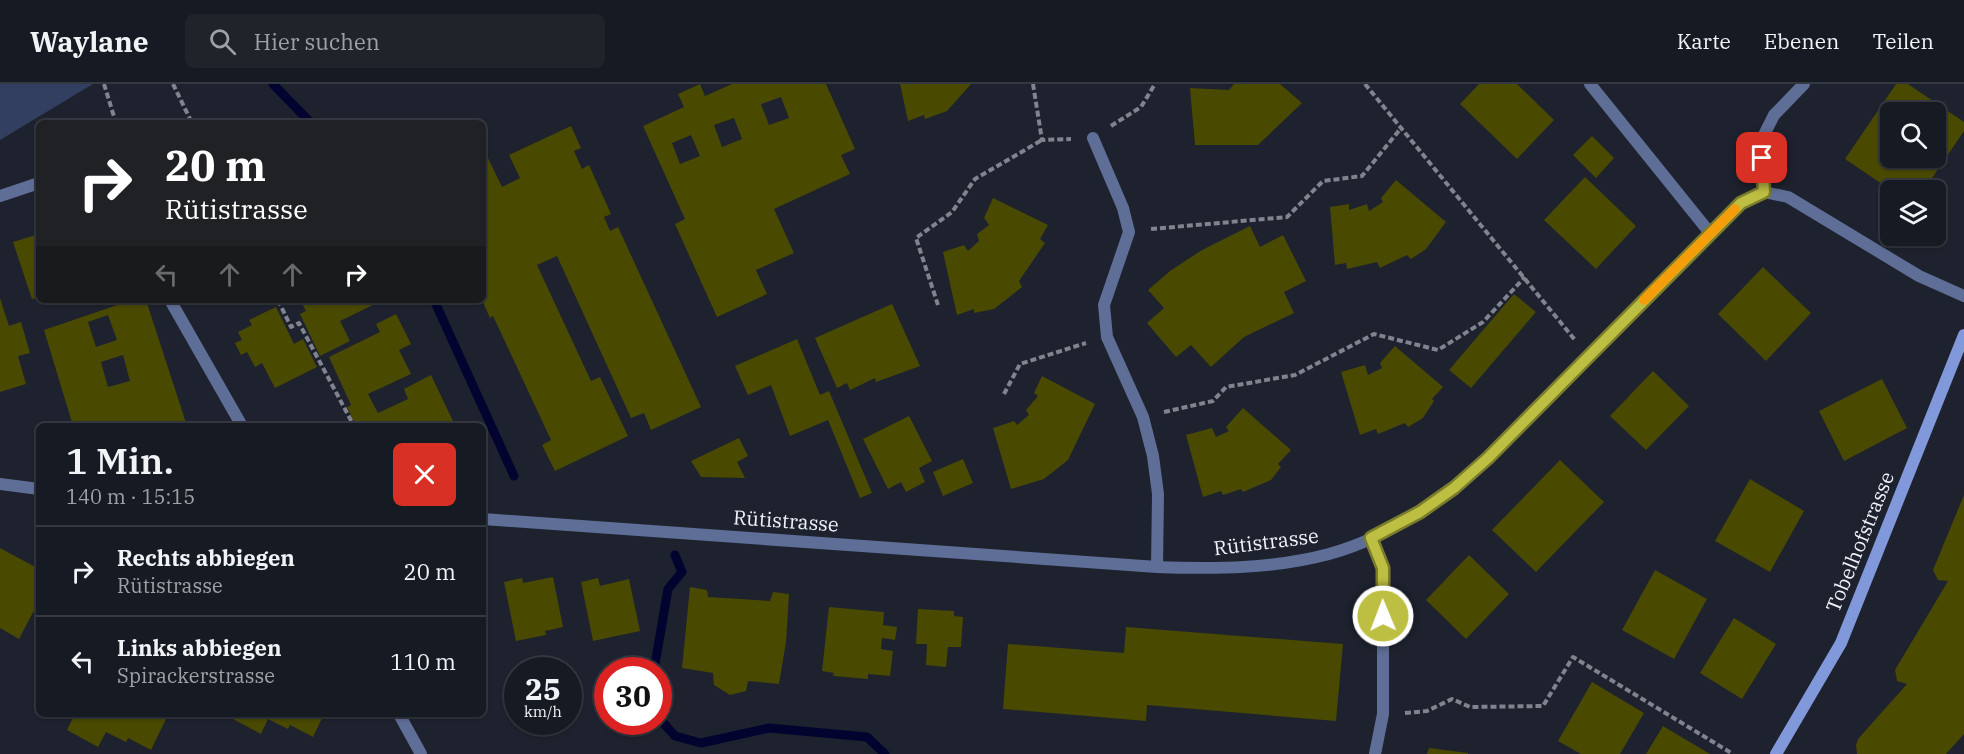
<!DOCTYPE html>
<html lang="de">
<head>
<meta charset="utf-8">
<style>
  :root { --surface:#161a22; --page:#1f232a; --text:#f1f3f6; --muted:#9ea1a5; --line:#353840 }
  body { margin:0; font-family:"IBM Plex Serif",serif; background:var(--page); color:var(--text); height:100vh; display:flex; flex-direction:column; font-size:22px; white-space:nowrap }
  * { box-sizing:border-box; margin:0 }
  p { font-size:20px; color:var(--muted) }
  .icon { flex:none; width:33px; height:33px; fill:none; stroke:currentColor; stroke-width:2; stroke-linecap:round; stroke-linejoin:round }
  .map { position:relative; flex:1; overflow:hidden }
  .side { position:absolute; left:36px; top:339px; width:450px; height:294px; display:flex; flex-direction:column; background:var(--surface); border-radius:9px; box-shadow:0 2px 4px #0004,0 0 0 2px var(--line) }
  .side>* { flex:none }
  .banner { position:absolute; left:36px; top:36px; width:450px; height:183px; border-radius:9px; box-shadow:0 2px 4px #0004,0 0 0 2px var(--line); background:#202124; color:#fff; overflow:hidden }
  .tools { position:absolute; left:1880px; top:18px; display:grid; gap:12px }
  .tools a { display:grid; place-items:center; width:66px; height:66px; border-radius:9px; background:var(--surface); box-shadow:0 2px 4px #0004,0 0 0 2px var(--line); font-size:30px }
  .speed { position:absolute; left:504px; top:573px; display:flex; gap:12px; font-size:30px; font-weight:700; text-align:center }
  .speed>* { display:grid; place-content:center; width:78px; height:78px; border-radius:50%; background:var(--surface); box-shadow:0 2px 4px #0004,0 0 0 2px var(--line); line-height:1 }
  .speed small { font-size:15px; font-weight:400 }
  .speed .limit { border:9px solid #d22; background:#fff; color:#111 }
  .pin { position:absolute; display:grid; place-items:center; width:51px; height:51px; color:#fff; margin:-26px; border-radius:12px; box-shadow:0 3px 9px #0006 }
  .me { position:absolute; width:66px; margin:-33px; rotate:359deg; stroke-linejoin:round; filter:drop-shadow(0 0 4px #0008) }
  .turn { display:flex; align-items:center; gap:21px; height:126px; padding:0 30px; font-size:27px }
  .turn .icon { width:78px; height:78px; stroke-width:2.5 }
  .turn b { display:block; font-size:42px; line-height:51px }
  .lanes { display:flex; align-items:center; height:57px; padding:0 30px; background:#0003; justify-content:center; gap:30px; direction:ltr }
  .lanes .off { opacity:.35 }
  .round { display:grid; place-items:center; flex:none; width:63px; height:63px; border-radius:9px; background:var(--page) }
  .summary { display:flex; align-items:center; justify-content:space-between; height:102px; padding:0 30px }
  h1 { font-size:36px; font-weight:600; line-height:45px }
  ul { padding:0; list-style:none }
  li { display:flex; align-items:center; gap:18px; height:90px; padding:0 30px; border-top:2px solid var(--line) }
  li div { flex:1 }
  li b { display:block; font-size:22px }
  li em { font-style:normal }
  header { display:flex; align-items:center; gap:36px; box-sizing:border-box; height:84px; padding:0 30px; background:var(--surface); border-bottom:2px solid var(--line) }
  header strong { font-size:28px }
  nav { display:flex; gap:33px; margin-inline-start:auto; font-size:21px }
  .search { width:420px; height:54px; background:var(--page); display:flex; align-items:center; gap:15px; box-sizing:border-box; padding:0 21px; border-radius:9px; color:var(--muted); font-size:22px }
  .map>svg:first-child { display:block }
  .green { fill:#333f60 }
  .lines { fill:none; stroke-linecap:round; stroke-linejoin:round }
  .stream { stroke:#02042f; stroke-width:9 }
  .building { fill:#494900; fill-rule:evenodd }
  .path { stroke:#7f848e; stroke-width:4; stroke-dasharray:6 3; stroke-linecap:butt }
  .lane { stroke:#5f6e96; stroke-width:12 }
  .street { stroke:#5f6e96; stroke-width:12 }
  .secondary { stroke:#8199da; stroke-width:12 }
  .route-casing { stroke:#7b7c2c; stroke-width:15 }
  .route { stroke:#bdbf43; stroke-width:10 }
  .slow { stroke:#f59e0b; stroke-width:10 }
  .labels { text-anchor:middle; stroke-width:6; stroke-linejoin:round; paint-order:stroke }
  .street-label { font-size:20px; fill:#edf1fa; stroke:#1d222e }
</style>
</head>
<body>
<header>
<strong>Waylane</strong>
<div class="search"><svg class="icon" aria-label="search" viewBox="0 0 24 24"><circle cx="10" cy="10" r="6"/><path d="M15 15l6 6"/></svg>Hier suchen</div>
<nav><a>Karte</a><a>Ebenen</a><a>Teilen</a></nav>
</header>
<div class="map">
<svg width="1964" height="670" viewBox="0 0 1964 670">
  <rect width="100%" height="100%" fill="#1d222e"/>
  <path class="green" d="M0,0h93l-93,56z"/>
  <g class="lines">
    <path class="stream" d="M273,0l38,39
      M434,216l80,176
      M654,586l14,-81 14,-17 -7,-17
      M658,633l17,19 26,7 68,-15 98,9 18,17"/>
  </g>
  <path class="building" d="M700,0l5,12 27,-12h94l29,65 -14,6 9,19 -76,35 20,44 -38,17 11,24 -50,23 -42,-93 10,-5 -42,-93 41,-19 -6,-13zM781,13l8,21 -20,7 -8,-21zM734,34l8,21 -20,8 -8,-22zM691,51l9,21 -20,8 -8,-21z
    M900,0h71l-24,27 -22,8 -1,-4 -16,6z
    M1234,0h46l22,19 -44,42h-63l-5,-57 39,2z
    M1479,0h38l37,36 -37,39 -57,-55z
    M1896,0h12l56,38v9l-40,59h-33l-46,-31zM1890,28h45v46h-45z
    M571,42l10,22 -7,3 8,18 7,-4 22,49 -7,3 6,14 8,-4 83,180 -50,23 -7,-17 -13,5 -74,-162 -20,9 54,116 9,-4 28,59 -73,35 -13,-26 9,-5 -58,-124 -3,2 -8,-18 1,-145 3,-1 16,33 18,-9 -11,-23z
    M1592,52l22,22 -18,20 -23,-23z
    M1585,93l51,49 -40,43 -52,-49z
    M1396,96l50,42 -20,27 -15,10 -4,-4 -27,13 -3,-6 -30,7 -1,-6 -11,2 -5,-58 19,-3v6l18,-6 2,7 14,-9 -2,-4z
    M993,114l55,27 -8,14 5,4 -26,38 3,6 -28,22 -20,4v-4l-17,6 -14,-63 21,-7 4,6 11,-10 -2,-7 12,-9 -5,-7z
    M1250,142l10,21 23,-12 23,46 -22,11 10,21 -50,24 -33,30 -20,-22 -15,12 -29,-34 17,-15 -16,-18 22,-19 32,-21z
    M39,150v63l-7,2 -19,-57z
    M1763,183l48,46 -45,48 -48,-47z
    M1514,210l22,18 -65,76 -22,-18z
    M0,214l9,28 12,-4 9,31 -12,3 8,28 -26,8z
    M132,216h14l41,126h-42l-1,-3 -8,3h-63l-29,-96zM108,231l9,25 -21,7 -8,-25zM123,271l7,26 -22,6 -7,-25z
    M300,216h76l1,3 -37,18 10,20 -30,15 -20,-42 6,-3z
    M892,220l28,62 -44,16 -1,-4 -25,12 -3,-7 -10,5 -22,-50z
    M276,223l18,37 9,-5 14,28 -42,21 -13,-25 -7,4 -8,-15 -6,3 -6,-12 7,-3 -4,-8 14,-7 -3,-5z
    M396,230l15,30 -12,6 12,24 -43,20 10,19 30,-14 -4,-10 27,-14 23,48 -6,3h-92l-9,-19 4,-2 -22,-48 51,-25 -4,-8z
    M797,255l23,56 9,-4 43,102 -12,5 -32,-78 -38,16 -19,-51 -23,10 -13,-29z
    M1395,262l48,41 -11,12 2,2 -11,17 -15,9 -3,-4 -27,11 -2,-5 -16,6 -19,-63 24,-7 3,10 14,-7 -2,-5z
    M1653,287l36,35 -43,44 -36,-34z
    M1042,292l53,28 -27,56 -24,19 -33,10 -18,-61 21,-7 3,4 12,-10 -3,-5 12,-14 -4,-3z
    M1882,295l25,49 -63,33 -25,-50z
    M1243,324l48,42 -13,14 3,3 -10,13 -28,12 -2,-3 -18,6 -2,-4 -18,6 -17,-62 26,-7 4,9 13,-6 -3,-4z
    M909,332l23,45 -13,7 6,14 -19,10 -5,-10 -13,7 -25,-50z
    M739,354l9,18 -11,6 8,16 -44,-1 -10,-16z
    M963,375l10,24 -30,13 -10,-24z
    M1560,376l44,42 -68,70 -44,-42z
    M1750,395l54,32 -34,61 -55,-31z
    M1964,411v239l-18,20h-89l-1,-9 2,-6 49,-55 -10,-3 -2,-11 53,-89 -10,-1 -5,-10z
    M0,464l39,21v32l-20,38 -19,-11z
    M1469,471l40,39 -43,45 -40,-39z
    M1655,486l52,29 -33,60 -52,-29z
    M553,493l10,50 -18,4 1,4 -30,6 -12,-59 18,-4 1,5z
    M598,494l2,8 29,-7 11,52 -47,10 -12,-59z
    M690,503l17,3 1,7 62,4 3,-9 16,2 -3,48 -7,42 -31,-3 -2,10 -16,4 -16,-10 -1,-12 -31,-5z
    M829,523l55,5 -1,13 14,2 -2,13 -13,-2 -1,11 12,2 -3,25 -22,-2v5l-35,-3 1,-3 -12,-2z
    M918,525l36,2v5l9,1 -2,30h-13l-2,20 -20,-2 1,-21h-11z
    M1734,534l42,26 -34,55 -42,-26z
    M1126,543l217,17 -7,77 -189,-16 -1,16 -143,-12 5,-65 116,9z
    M1592,598l52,31 -24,41h-39l-23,-13z
    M75,630h82l9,5 -15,31 -23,-12 -2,4 -20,-10 -8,15 -31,-17z
    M231,630h93l-11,23 -23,-12 -2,4 -20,-10 -7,15 -32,-17z
    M1663,642l47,28h-64z
    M1429,664l39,5v1h-41z"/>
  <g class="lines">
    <path class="path" d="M104,0l12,39
      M173,0l19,39
      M1033,0l9,56 29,-1
      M1365,0l210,256
      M1111,42l30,-19 14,-23
      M1151,145l136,-12 36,-36 39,-5 40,-49
      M278,216l13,27 8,-4 55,103
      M938,221l-22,-67 36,-26 23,-33 67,-39
      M1004,310l16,-30 66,-21
      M1164,328l49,-11 13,-14 69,-12 79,-41 64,16 45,-28 42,-45
      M1405,629l22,-2 25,-12 18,8 73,-1 30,-49 160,97"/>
    <path class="lane" d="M1590,0l120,149"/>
    <path class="street" d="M1093,54l30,70 6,24 -25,73 3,32 36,80 10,39 5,38 -1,73
      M1764,108l-3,-51 13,-26 30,-31
      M0,112l39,-13
      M170,216l72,126
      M0,400l39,5
      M483,435l674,48c58,2 116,2 172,-13 102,-28 174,-110 245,-183 56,-56 111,-113 167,-168l23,-11 24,5 131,79 45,20
      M1371,454l12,30v146l-8,40
      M399,630l22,40"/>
    <path class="secondary" d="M1776,670l65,-111 123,-308"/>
  </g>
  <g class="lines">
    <defs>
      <path id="route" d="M1383,532v-48l-12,-30 49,-26 34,-24 34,-30 253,-255 23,-11 -2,-34"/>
    </defs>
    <use href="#route" class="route-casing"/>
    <use href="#route" class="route"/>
    <path class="slow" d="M1644,216l91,-91"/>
  </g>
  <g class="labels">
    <g class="street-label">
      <text transform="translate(786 437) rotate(4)" y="7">Rütistrasse</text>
      <text transform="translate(1266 458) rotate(-7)" y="7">Rütistrasse</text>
      <text transform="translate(1860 458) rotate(-68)" y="7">Tobelhofstrasse</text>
    </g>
  </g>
</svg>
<div class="tools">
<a><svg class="icon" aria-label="search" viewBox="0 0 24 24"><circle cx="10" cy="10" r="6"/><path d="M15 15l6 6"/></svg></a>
<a><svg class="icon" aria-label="layers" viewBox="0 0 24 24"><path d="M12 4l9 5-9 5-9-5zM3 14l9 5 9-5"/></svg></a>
</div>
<div class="speed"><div>25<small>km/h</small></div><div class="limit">30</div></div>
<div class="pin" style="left:1762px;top:74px;background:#d93025"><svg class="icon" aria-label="arrive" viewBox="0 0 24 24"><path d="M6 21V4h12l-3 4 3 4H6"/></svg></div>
<svg class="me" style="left:1383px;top:532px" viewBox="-20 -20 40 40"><circle r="17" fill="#bdbf43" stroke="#fff" stroke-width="3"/><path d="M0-11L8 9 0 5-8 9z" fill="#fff"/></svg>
<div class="banner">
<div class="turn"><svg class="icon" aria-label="right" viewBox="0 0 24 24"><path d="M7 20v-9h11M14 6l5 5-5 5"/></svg><div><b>20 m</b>Rütistrasse</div></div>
<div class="lanes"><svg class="icon off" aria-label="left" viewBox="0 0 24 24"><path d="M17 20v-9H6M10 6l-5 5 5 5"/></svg><svg class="icon off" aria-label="ahead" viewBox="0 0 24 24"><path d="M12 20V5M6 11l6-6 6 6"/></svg><svg class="icon off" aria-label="ahead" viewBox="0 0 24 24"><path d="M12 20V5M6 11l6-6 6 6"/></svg><svg class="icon" aria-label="right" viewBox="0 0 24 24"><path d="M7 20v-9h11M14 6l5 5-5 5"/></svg></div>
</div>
<section class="side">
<div class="summary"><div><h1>1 Min.</h1><p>140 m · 15:15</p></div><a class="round" style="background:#d93025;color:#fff"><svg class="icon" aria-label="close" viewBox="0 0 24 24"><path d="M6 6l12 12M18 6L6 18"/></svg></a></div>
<ul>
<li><svg class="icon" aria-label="right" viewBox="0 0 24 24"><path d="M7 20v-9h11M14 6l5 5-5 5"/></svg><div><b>Rechts abbiegen</b><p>Rütistrasse</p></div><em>20 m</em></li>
<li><svg class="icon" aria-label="left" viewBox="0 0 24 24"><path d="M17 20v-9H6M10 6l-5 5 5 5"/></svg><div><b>Links abbiegen</b><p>Spirackerstrasse</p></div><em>110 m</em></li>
</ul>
</section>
</div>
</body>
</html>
